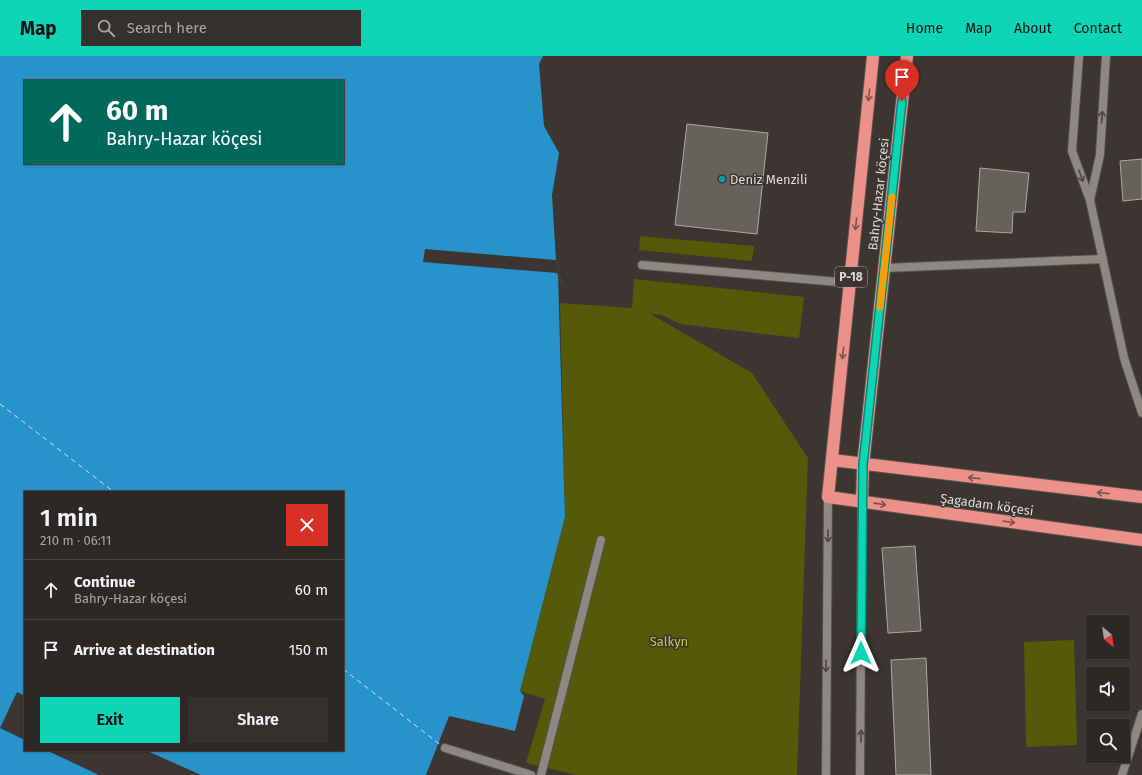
<!DOCTYPE html>
<html lang="en">
<head>
<meta charset="utf-8">
<style>
  :root { --surface:#2d2825; --page:#35302d; --text:#f1f3f6; --muted:#a7a6a7; --line:#484442; --accent:#0dd5b5 }
  body { margin:0; font-family:"Fira Sans",sans-serif; background:var(--page); color:var(--text); height:100vh; display:flex; flex-direction:column; font-size:15px; white-space:nowrap }
  * { box-sizing:border-box; margin:0 }
  p { font-size:13px; color:var(--muted) }
  .icon { flex:none; width:22px; height:22px; fill:none; stroke:currentColor; stroke-width:2; stroke-linecap:round; stroke-linejoin:round }
  .map { position:relative; flex:1; overflow:hidden }
  .sheet { position:absolute; left:24px; top:435px; width:320px; height:260px; display:flex; flex-direction:column; background:var(--surface); border-radius:0px; box-shadow:0 1px 3px #0004,0 0 0 1px var(--line) }
  .sheet>* { flex:none }
  .guide { position:absolute; left:24px; top:24px; width:320px; height:84px; border-radius:0px; box-shadow:0 1px 3px #0004,0 0 0 1px var(--line); background:#00695c; color:#fff; overflow:hidden }
  .needle { width:26px; rotate:151deg }
  .buttons { position:absolute; left:1086px; top:559px; display:grid; gap:8px }
  .buttons a { display:grid; place-items:center; width:44px; height:44px; border-radius:0px; background:var(--surface); box-shadow:0 1px 3px #0004,0 0 0 1px var(--line); font-size:20px }
  .pin { position:absolute; display:grid; place-items:center; width:34px; height:34px; color:#fff; margin:-41px -17px; border-radius:50% 50% 50% 0; rotate:-45deg; box-shadow:0 0 4px #0007 }
  .pin .icon { rotate:45deg }
  .me { position:absolute; width:44px; margin:-22px; rotate:0deg; stroke-linejoin:round; filter:drop-shadow(0 0 3px #0008) }
  .turn { display:flex; align-items:center; gap:14px; height:84px; padding:0 16px; font-size:18px }
  .turn .icon { width:52px; height:52px; stroke-width:2.5 }
  .turn b { display:block; font-size:28px; line-height:34px }
  .round { display:grid; place-items:center; flex:none; width:42px; height:42px; border-radius:0px; background:var(--page) }
  .overview { display:flex; align-items:center; justify-content:space-between; height:68px; padding:0 16px }
  h1 { font-size:24px; font-weight:600; line-height:30px }
  .action { display:flex; gap:8px; margin-top:auto; padding:8px 16px }
  .action a { flex:1; height:46px; border-radius:0px; background:var(--accent); color:#111; font-size:16px; font-weight:600; line-height:46px; text-align:center }
  .action a+a { background:var(--page); color:var(--text) }
  ul { padding:0; list-style:none }
  li { display:flex; align-items:center; gap:12px; height:60px; padding:0 16px; border-top:1px solid var(--line) }
  li div { flex:1 }
  li b { display:block; font-size:15px }
  li em { font-style:normal }
  header { display:flex; align-items:center; gap:24px; box-sizing:border-box; height:56px; padding:0 20px; background:var(--accent); color:#111 }
  header strong { font-size:19px }
  nav { display:flex; gap:22px; margin-inline-start:auto; font-size:14px }
  .search { width:280px; height:36px; background:var(--page); display:flex; align-items:center; gap:10px; box-sizing:border-box; padding:0 14px; border-radius:0px; color:var(--muted); font-size:15px }
  .map>svg:first-child { display:block }
  .green { fill:#545a08 }
  .water { fill:#2793ca; fill-rule:evenodd }
  .pier { fill:#3c3531 }
  .lines { fill:none; stroke-linecap:round; stroke-linejoin:round }
  .ferry { stroke:#cee5f3; stroke-width:1; stroke-dasharray:5 4; stroke-linecap:butt }
  .building { fill:#67615b; stroke:#aea8a0 }
  .lane-casing { stroke:#57524e; stroke-width:10 }
  .street-casing { stroke:#57524e; stroke-width:10 }
  .highway-casing { stroke:#57524e; stroke-width:14 }
  .lane { stroke:#8f8781; stroke-width:8 }
  .street { stroke:#8f8781; stroke-width:8 }
  .highway { stroke:#ec908a; stroke-width:12 }
  .oneway { stroke:#7a5550 }
  .oneway2 { stroke:#4d4541 }
  .route-casing { stroke:#088a76; stroke-width:10 }
  .route { stroke:#0dd5b5; stroke-width:7 }
  .slow { stroke:#f59e0b; stroke-width:7 }
  .culture-dot { fill:#0f9aa8; stroke:#3c3531; stroke-width:1.5 }
  .labels { text-anchor:middle; stroke-width:3; stroke-linejoin:round; paint-order:stroke }
  .shield { fill:#3c3531; stroke:#ada8a4; stroke-width:1 }
  .shield-label { font-size:12px; font-weight:bold; fill:#ded9d6 }
  .poi-label { font-size:13px; fill:#ded9d6; stroke:#3c3531; text-anchor:start }
  .street-label { font-size:13px; fill:#ded9d6; stroke:#3c3531 }
  .park-label { font-size:13px; fill:#bfcb45; stroke:#3c3531 }
</style>
</head>
<body>
<header>
<strong>Map</strong>
<div class="search"><svg class="icon" aria-label="search" viewBox="0 0 24 24"><circle cx="10" cy="10" r="6"/><path d="M15 15l6 6"/></svg>Search here</div>
<nav><a>Home</a><a>Map</a><a>About</a><a>Contact</a></nav>
</header>
<div class="map">
<svg width="1142" height="719" viewBox="0 0 1142 719">
  <rect width="100%" height="100%" fill="#3c3531"/>
  <path class="green" d="M640,180l114,10 -2,15 -113,-11z
    M634,223l170,18 -5,41 -119,-14 -16,-8 -15,-3 103,60 56,85 -11,317h-221l-50,-12 19,-64 -25,-8 45,-174 -5,-214 72,5z
    M1074,584l3,105 -51,2 -2,-105z"/>
  <path class="water" d="M0,0h543l-4,8 5,62 15,27 -7,42 4,65 6,25 -4,-10 7,242 -45,174 4,5 -9,35 -66,-15 -23,59h-426zM25,25h318v82h-318zM25,436h318v258h-318z"/>
  <path class="pier" d="M425,193l131,11 6,25 -5,-12 -134,-11z
    M17,636l8,4v44l-25,-12z
    M46,694h99l56,25h-102z"/>
  <g class="lines">
    <path class="ferry" d="M0,348l114,88
      M343,613l99,77"/>
  </g>
  <path class="building" d="M687,68l81,9 -11,101 -82,-9z
    M1142,103v40l-19,2 -3,-40z
    M980,112l49,5 -4,39h-12l-1,21 -36,-2z
    M915,490l6,85 -33,2 -6,-85z
    M926,602l5,117h-35l-5,-115z"/>
  <g class="lines">
    <defs>
      <path id="lane" d="M1079,0l-7,95 18,49 34,158 18,55
        M1090,144l10,-45 6,-99
        M642,209l208,18
        M884,212l219,-9
        M445,692l86,27"/>
      <path id="street" d="M541,719l60,-235
        M826,719l2,-278
        M860,719l2,-274
        M1122,719l20,-61"/>
      <path id="highway" d="M873,0l-45,441 314,43
        M832,404l310,37
        M862,445l1,-36 44,-409"/>
    </defs>
    <use href="#lane" class="lane-casing"/>
    <use href="#street" class="street-casing"/>
    <use href="#highway" class="highway-casing"/>
    <use href="#lane" class="lane"/>
    <use href="#street" class="street"/>
    <use href="#highway" class="highway"/>
  </g>
  <defs><path id="oneway-shaft" d="M-6 0H5M1.5-3L5.5 0L1.5 3" fill="none" stroke-width="1.6" stroke-linecap="round" stroke-linejoin="round"/></defs>
  <g class="oneway">
    <use href="#oneway-shaft" transform="translate(869 39) rotate(96)"/>
    <use href="#oneway-shaft" transform="translate(856 168) rotate(96)"/>
    <use href="#oneway-shaft" transform="translate(843 297) rotate(96)"/>
    <use href="#oneway-shaft" transform="translate(974 422) rotate(-174)"/>
    <use href="#oneway-shaft" transform="translate(1103 437) rotate(-174)"/>
    <use href="#oneway-shaft" transform="translate(880 448) rotate(8)"/>
    <use href="#oneway-shaft" transform="translate(1009 466) rotate(8)"/>
  </g>
  <g class="oneway2">
    <use href="#oneway-shaft" transform="translate(1102 61) rotate(-86)"/>
    <use href="#oneway-shaft" transform="translate(1081 120) rotate(70)"/>
    <use href="#oneway-shaft" transform="translate(828 480) rotate(90)"/>
    <use href="#oneway-shaft" transform="translate(826 610) rotate(90)"/>
    <use href="#oneway-shaft" transform="translate(861 680) rotate(-90)"/>
  </g>
  <g class="lines">
    <defs>
      <path id="route" d="M861,597l2,-188 39,-364"/>
    </defs>
    <use href="#route" class="route-casing"/>
    <use href="#route" class="route"/>
    <path class="slow" d="M880,251l12,-110"/>
  </g>
  <circle class="culture-dot" cx="722" cy="123" r="4"/>
  <g class="labels">
    <rect class="shield" x="835" y="211" width="32" height="20" rx="3"/>
    <g class="shield-label">
      <text x="851" y="225">P-18</text>
    </g>
    <g class="poi-label">
      <text x="730" y="128">Deniz Menzili</text>
    </g>
    <g class="street-label">
      <text transform="translate(878 138) rotate(-84)" y="5">Bahry-Hazar köçesi</text>
      <text transform="translate(987 448) rotate(8)" y="5">Şagadam köçesi</text>
    </g>
    <g class="park-label">
      <text x="669" y="590">Salkyn</text>
    </g>
  </g>
</svg>
<div class="buttons">
<a><svg class="needle" viewBox="-14 -14 28 28"><path d="M0-13l5 13h-10z" fill="#e53935"/><path d="M0 13l5-13h-10z" fill="#a7a6a7"/></svg></a>
<a><svg class="icon" aria-label="sound" viewBox="0 0 24 24"><path d="M4 9h4l5-4v14l-5-4H4zM17 9q2 3 0 6"/></svg></a>
<a><svg class="icon" aria-label="search" viewBox="0 0 24 24"><circle cx="10" cy="10" r="6"/><path d="M15 15l6 6"/></svg></a>
</div>
<div class="pin" style="left:902px;top:45px;background:#d93025"><svg class="icon" aria-label="arrive" viewBox="0 0 24 24"><path d="M6 21V4h12l-3 4 3 4H6"/></svg></div>
<svg class="me" style="left:861px;top:597px" viewBox="-20 -20 40 40"><path d="M0-17L14 15 0 8-14 15z" fill="#0dd5b5" stroke="#fff" stroke-width="4"/></svg>
<div class="guide">
<div class="turn"><svg class="icon" aria-label="ahead" viewBox="0 0 24 24"><path d="M12 20V5M6 11l6-6 6 6"/></svg><div><b>60 m</b>Bahry-Hazar köçesi</div></div>
</div>
<section class="sheet">
<div class="overview"><div><h1>1 min</h1><p>210 m · 06:11</p></div><a class="round" style="background:#d93025;color:#fff"><svg class="icon" aria-label="close" viewBox="0 0 24 24"><path d="M6 6l12 12M18 6L6 18"/></svg></a></div>
<ul>
<li><svg class="icon" aria-label="ahead" viewBox="0 0 24 24"><path d="M12 20V5M6 11l6-6 6 6"/></svg><div><b>Continue</b><p>Bahry-Hazar köçesi</p></div><em>60 m</em></li>
<li><svg class="icon" aria-label="arrive" viewBox="0 0 24 24"><path d="M6 21V4h12l-3 4 3 4H6"/></svg><div><b>Arrive at destination</b></div><em>150 m</em></li>
</ul>
<div class="action"><a>Exit</a><a>Share</a></div>
</section>
</div>
</body>
</html>
